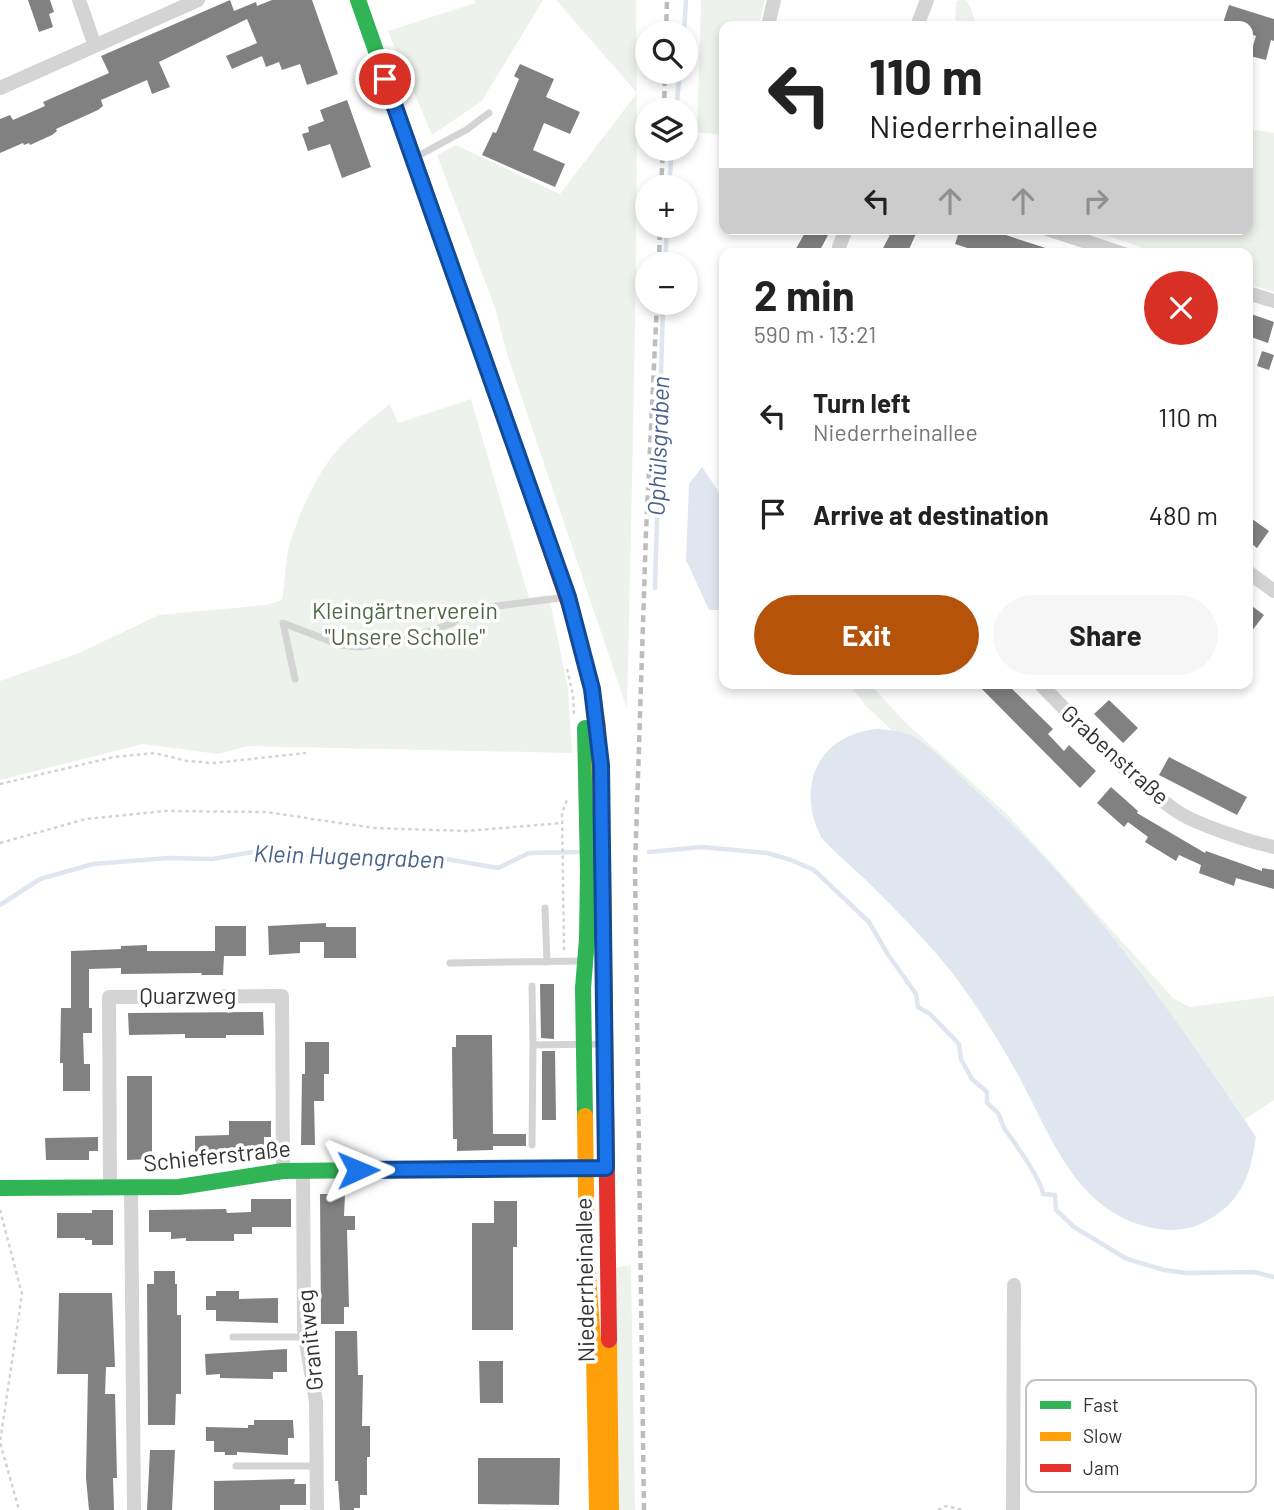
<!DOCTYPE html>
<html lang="en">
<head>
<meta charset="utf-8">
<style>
  :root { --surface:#fff; --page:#f6f6f6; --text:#222; --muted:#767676; --accent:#b45309 }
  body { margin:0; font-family:Barlow,sans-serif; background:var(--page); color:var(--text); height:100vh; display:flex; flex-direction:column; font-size:26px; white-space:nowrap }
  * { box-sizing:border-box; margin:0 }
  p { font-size:23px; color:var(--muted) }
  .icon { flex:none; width:38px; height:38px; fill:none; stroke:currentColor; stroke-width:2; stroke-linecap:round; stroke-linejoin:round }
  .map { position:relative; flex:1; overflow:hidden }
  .drawer { position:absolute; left:719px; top:248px; width:534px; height:441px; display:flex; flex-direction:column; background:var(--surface); border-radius:14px; box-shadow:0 4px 10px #0003 }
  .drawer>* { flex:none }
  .banner { position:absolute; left:719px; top:21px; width:534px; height:214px; border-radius:14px; box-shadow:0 4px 10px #0003; background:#fff; color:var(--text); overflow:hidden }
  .controls { position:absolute; left:635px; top:21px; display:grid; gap:14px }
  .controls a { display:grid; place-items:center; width:63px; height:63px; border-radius:50%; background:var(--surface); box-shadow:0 4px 10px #0003; font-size:35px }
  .pin { position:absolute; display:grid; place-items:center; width:60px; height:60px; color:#fff; margin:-30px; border:4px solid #fff; border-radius:50%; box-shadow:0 2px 7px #0007 }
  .me { position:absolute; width:77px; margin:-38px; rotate:89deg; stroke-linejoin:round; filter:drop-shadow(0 0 5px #0008) }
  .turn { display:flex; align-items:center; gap:24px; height:147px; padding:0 35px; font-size:32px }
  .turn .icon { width:91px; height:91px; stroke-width:2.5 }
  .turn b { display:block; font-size:49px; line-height:60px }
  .lanes { display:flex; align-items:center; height:66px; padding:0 35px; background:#0003; justify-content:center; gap:35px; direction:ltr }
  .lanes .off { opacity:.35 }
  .round { display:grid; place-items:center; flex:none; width:74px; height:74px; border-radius:37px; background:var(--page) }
  .head { display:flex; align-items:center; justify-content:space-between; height:119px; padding:0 35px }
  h1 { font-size:42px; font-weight:700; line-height:52px }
  .primary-button { display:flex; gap:14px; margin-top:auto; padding:14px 35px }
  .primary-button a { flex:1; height:80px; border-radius:42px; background:var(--accent); color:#fff; font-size:28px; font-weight:700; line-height:80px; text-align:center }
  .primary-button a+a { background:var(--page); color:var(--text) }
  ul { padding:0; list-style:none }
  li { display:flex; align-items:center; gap:21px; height:98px; padding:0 35px }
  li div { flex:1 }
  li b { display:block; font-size:26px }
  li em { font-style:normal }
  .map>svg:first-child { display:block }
  .green { fill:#eef2ec }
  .water { fill:#e0e6f0 }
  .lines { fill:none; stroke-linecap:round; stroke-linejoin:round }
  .stream { stroke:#e0e6f0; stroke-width:4.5 }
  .building { fill:#818181 }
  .path { stroke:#d3d3d3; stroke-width:2.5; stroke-dasharray:3.5 3.5; stroke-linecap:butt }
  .lane { stroke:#d4d4d4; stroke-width:7 }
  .street { stroke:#d4d4d4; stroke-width:14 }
  .fast { stroke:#30b455; stroke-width:16 }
  .slow { stroke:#ff9f0a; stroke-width:16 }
  .jam { stroke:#e5322d; stroke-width:16 }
  .rail { stroke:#bdbdbd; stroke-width:4.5; stroke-dasharray:7 5; stroke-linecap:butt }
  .route-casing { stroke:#114b97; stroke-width:18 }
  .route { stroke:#1a73e8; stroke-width:12 }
  .labels { text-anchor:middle; stroke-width:7; stroke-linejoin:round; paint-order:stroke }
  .park-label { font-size:23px; fill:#4e6a45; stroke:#fff }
  .street-label { font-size:23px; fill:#333; stroke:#fff }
  .water-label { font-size:24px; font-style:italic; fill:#49638c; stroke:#fff }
  .key { fill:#fff; stroke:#c2c2c2; stroke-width:2 }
  .key-label { font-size:19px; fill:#333 }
</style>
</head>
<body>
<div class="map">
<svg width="1274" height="1510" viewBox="0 0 1274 1510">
  <rect width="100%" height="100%" fill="#fff"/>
  <path class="green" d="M475,0h68l-61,101 -50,34 -44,-104 87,-28z
    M556,0h80c3,236 -4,473 -9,709l-119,-352 -13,-49 -58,-153 19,-10 104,49 77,-101z
    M701,0h64l-6,26h-35v109l-27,-3z
    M959,0h7l5,8 5,18h-21l1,-24z
    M1248,129l26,4v159l-26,-8v-30h-88l-72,-25h160z
    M471,399l58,199 18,-3 4,11 17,83 4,64 -324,-7 -30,8 -75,-10 -143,36v-99l79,-28 80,-38 107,-10 16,-5c3,-17 3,-37 7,-54 10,-33 28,-75 52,-100 15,-16 32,-29 49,-42l8,19z
    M849,684h21l36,39 100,90 167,185 17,9 84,-11v104l-32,21 -243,-290 -134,-126z
    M631,1265l4,245h-18l-3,-242z"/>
  <path class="water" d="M702,467l15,22 7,17v104h-15l-23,-50 3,-76z
    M878,729c11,1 22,2 32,6 18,7 49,41 65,55 113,100 197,223 281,347 -6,42 -17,70 -58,88 -18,7 -39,6 -57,0 -69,-21 -92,-94 -124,-152 -18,-32 -38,-64 -60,-94 -27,-35 -59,-67 -90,-98 -15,-14 -32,-28 -46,-44 -26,-52 -2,-103 57,-108z"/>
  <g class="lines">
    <path class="stream" d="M684,33l2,-33
      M676,110l4,-38
      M669,187l3,-38
      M665,264l2,-38
      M655,588l8,-285
      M649,852l53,-5 65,6 24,7 23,10 55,52 18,31 29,41 2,13 12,7 29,30 2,15 11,20 15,13v11c4,4 10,8 12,12 3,6 3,11 7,16 11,15 34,46 37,63l12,1 1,15 18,17 53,32 37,11 22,3 68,-1 20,5
      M0,905l40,-26 53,-15 75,-6 44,1 53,-9 39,6 39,2 80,-3 75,13 31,-15 49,-1"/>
  </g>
  <path class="building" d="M28,0h22l4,12 -5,2 4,13 -14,5z
    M230,0l4,11 22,-9 1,4 15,-6h40l26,74 -31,11 -7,-21 -18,6 -3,-8 -13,5 -4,-11 -30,13 -6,-13 31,-13 -10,-24 -88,43 11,25 -18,7 -5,-14 -46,20 2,6 -5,4 -42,19 1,2 -5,4 -22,10 -1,-2 -5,2 -1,-2 -23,10v-34l10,-4 3,5 32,-14 -2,-4 66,-29 -8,-17z
    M1229,5l45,14v22l-3,-1 -5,20 -16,-4 6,-20 -8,-3v-7h-26z
    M520,64l34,15 -8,18 34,15 -10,22 -26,-11 -11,27 32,14 -10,23 -73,-32 11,-23 3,1 23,-54 -5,-3z
    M347,100l24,67 -29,11 -12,-34 -22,7 -6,-17 7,-2 -1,-5 16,-6 -4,-11z
    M807,229h9l12,6 -10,19h-25z
    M893,229h25l-11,25h-27z
    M960,229h27l68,22 -1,3h-68l-31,-10z
    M1248,313l26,9 -6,21 -20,-7z
    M1262,351l12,4 -5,15 -12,-4z
    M1248,516l21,15 -12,17 -9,-7z
    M1248,603l16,12 -16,21z
    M977,684h30l46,45 -5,5 16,17 5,-6 27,26 -16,17z
    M1109,700l29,28 -15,15 -29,-29z
    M1169,757l78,40 -10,18 -78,-40z
    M1111,787l27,24 -1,2 68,40 1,-2 56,20v-3l12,2v19l-38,-11 -2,8 -35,-13 2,-8 -22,-10 -3,6 -31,-19 3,-5 -20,-15 -4,5 -27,-24z
    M326,923v4h30v31h-32v-16h-24v11l-31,2 -1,-29z
    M215,926h31v30h-22l-1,19h-22l1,-2 -81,1v-6l-32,1v39h3v25h-9l1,31h6v27h-27v-28h-3l1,-55h10v-57l50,-2v-3l26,-1v6h68z
    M540,984h14v55l-13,-1z
    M263,1012l1,23h-38v3h-41v-4l-56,1 -1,-22z
    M456,1035h36l1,99h33v12h-33v4l-36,1v-12h-4l-1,-92h4z
    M305,1042h24v32h-5v27h-10l1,44h-14l1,-71h3z
    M542,1051h13l1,69h-14z
    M127,1076h25v83l-25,1z
    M229,1121h42v16h-7v14l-42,1v8h-27v-24l34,-1z
    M98,1137v14h-9v9h-43l-1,-22z
    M320,1194h25l-1,22h11v14h-8l2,77h-5v17h-23z
    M251,1199h40v28h-39v7h-18v7h-48v-3l-15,1v-7h-22v-22l77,-1 1,4 24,-1z
    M494,1201h23v46h-4v83h-41v-107h22z
    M92,1210h21v35h-21v-5h-7v-2h-28v-25h35z
    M154,1271h21v13h2v31h4v79h-5l-1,31h-27l-1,-141h7z
    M216,1291h23v8l39,-1v25l-62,-2v-11h-10v-14h10z
    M59,1293h53l3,74h-9l-1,27h10l2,84h-4l1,32h-25l-3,-32 2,-104h-31z
    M335,1331h22l1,44h5l-1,51h8v31h-3v38h-7v13h-6v2h-14l-2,-29h-3z
    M287,1349v23h-14v7l-53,-1v-4l-14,1 -1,-21z
    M479,1361h24v42h-23z
    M254,1420h39l1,18h-6v17l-51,-3v3h-12v-3h-11v-11h-8v-14l42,1v-3h6z
    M150,1450h25l-3,60h-25z
    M478,1458h82l-1,47 -81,-1z
    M295,1479l-1,5h12v21h-26v5h-66v-29z"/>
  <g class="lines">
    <path class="path" d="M567,669l6,26 1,19
      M0,784l114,-27 41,-4 32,8 27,2 92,-10
      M0,843l86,-24 79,-8 101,1 108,16 92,3 96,-8
      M564,950l-2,-137 6,-16
      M0,1210l22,84 -22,148 19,68
      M938,1510l8,-4 16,4"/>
    <path class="lane" d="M414,158l52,-28 23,-17
      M295,679l-12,-56 57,22 19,2 39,-5 55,-19 13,-13 102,-13
      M545,908l2,54
      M450,963l132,-2
      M532,986l1,59 71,-1
      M532,1145l1,-100
      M233,1337h72
      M236,1466h81"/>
    <path class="street" d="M79,0l16,46
      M768,26l6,-26
      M917,26l10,-26
      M0,88l198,-88
      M1047,229l77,25
      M839,254v-7l7,-18
      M1248,293l26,8
      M1248,572l26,19
      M1040,684c44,44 87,93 138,128 20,13 72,30 96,35
      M303,1171l1,159 12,72 1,108
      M110,1187l-1,-190 173,-1 1,175
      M131,1187l3,323
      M1013,1510l1,-225"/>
    <path class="fast" d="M358,0l131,372
      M585,1116l-2,-128 4,-49 1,-69 -3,-142
      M0,1188l179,-1 104,-16 317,-3"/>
    <path class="slow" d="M574,619l18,70 6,37 5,144 3,234
      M585,1116l2,146 7,91 3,157
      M609,1340l2,170"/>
    <path class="jam" d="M489,372l85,247
      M606,1104l3,236"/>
    <path class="rail" d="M666,33l1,-33
      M664,110l1,-38
      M661,187l2,-38
      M659,264l1,-38
      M644,1510l-9,-642 11,-336 11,-229"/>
  </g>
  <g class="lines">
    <defs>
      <path id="route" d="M358,1170l248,-2 -5,-403 -9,-76 -24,-92 -183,-518"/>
    </defs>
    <use href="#route" class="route-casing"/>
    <use href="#route" class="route"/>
  </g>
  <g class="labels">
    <g class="park-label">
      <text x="405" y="619">Kleingärtnerverein<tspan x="405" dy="26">"Unsere Scholle"</tspan></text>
    </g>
    <g class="street-label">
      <text transform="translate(1115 755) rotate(42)" y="8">Grabenstraße</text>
      <text x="188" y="1004">Quarzweg</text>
      <text transform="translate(217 1156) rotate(-6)" y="8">Schieferstraße</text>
      <text transform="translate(585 1280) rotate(-91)" y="8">Niederrheinallee</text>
      <text transform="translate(310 1340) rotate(-96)" y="8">Granitweg</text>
    </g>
    <g class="water-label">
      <text transform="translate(659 446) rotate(-88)" y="8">Ophülsgraben</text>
      <text transform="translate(349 857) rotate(2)" y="8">Klein Hugengraben</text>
    </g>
  </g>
  <rect x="1026" y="1380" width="230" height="112" rx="10" class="key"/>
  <rect x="1040" y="1401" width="31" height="8" fill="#30b455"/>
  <rect x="1040" y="1432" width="31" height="9" fill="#ff9f0a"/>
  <rect x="1040" y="1464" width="31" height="8" fill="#e5322d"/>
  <g class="key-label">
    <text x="1083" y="1412">Fast</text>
    <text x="1083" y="1443">Slow</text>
    <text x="1083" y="1475">Jam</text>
  </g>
</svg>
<div class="controls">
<a><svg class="icon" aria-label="search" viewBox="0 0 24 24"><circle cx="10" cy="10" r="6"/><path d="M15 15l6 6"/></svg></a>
<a><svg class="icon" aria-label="layers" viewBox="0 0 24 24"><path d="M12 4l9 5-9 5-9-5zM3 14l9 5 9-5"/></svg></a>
<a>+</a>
<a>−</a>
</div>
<div class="pin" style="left:385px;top:79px;background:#d93025"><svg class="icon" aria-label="arrive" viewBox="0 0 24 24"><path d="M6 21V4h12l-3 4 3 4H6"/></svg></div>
<svg class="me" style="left:358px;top:1170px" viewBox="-20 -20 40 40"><path d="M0-17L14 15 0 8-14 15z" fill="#1a73e8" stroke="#fff" stroke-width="4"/></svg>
<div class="banner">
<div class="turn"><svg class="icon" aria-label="left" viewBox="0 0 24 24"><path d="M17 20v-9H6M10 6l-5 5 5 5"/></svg><div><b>110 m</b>Niederrheinallee</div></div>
<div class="lanes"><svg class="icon" aria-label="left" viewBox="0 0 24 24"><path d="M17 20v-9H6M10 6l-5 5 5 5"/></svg><svg class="icon off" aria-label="ahead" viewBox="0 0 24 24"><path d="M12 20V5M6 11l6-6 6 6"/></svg><svg class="icon off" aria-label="ahead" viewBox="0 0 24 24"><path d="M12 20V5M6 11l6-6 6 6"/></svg><svg class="icon off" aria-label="right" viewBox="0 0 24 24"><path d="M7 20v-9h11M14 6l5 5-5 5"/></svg></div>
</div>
<section class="drawer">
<div class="head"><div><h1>2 min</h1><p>590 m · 13:21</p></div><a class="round" style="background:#d93025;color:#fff"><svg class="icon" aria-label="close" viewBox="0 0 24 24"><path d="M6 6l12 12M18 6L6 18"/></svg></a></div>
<ul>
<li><svg class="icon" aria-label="left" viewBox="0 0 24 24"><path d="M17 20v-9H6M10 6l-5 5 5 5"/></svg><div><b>Turn left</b><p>Niederrheinallee</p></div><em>110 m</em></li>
<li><svg class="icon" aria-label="arrive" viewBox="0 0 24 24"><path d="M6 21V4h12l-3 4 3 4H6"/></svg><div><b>Arrive at destination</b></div><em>480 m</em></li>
</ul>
<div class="primary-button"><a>Exit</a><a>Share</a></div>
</section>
</div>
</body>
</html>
